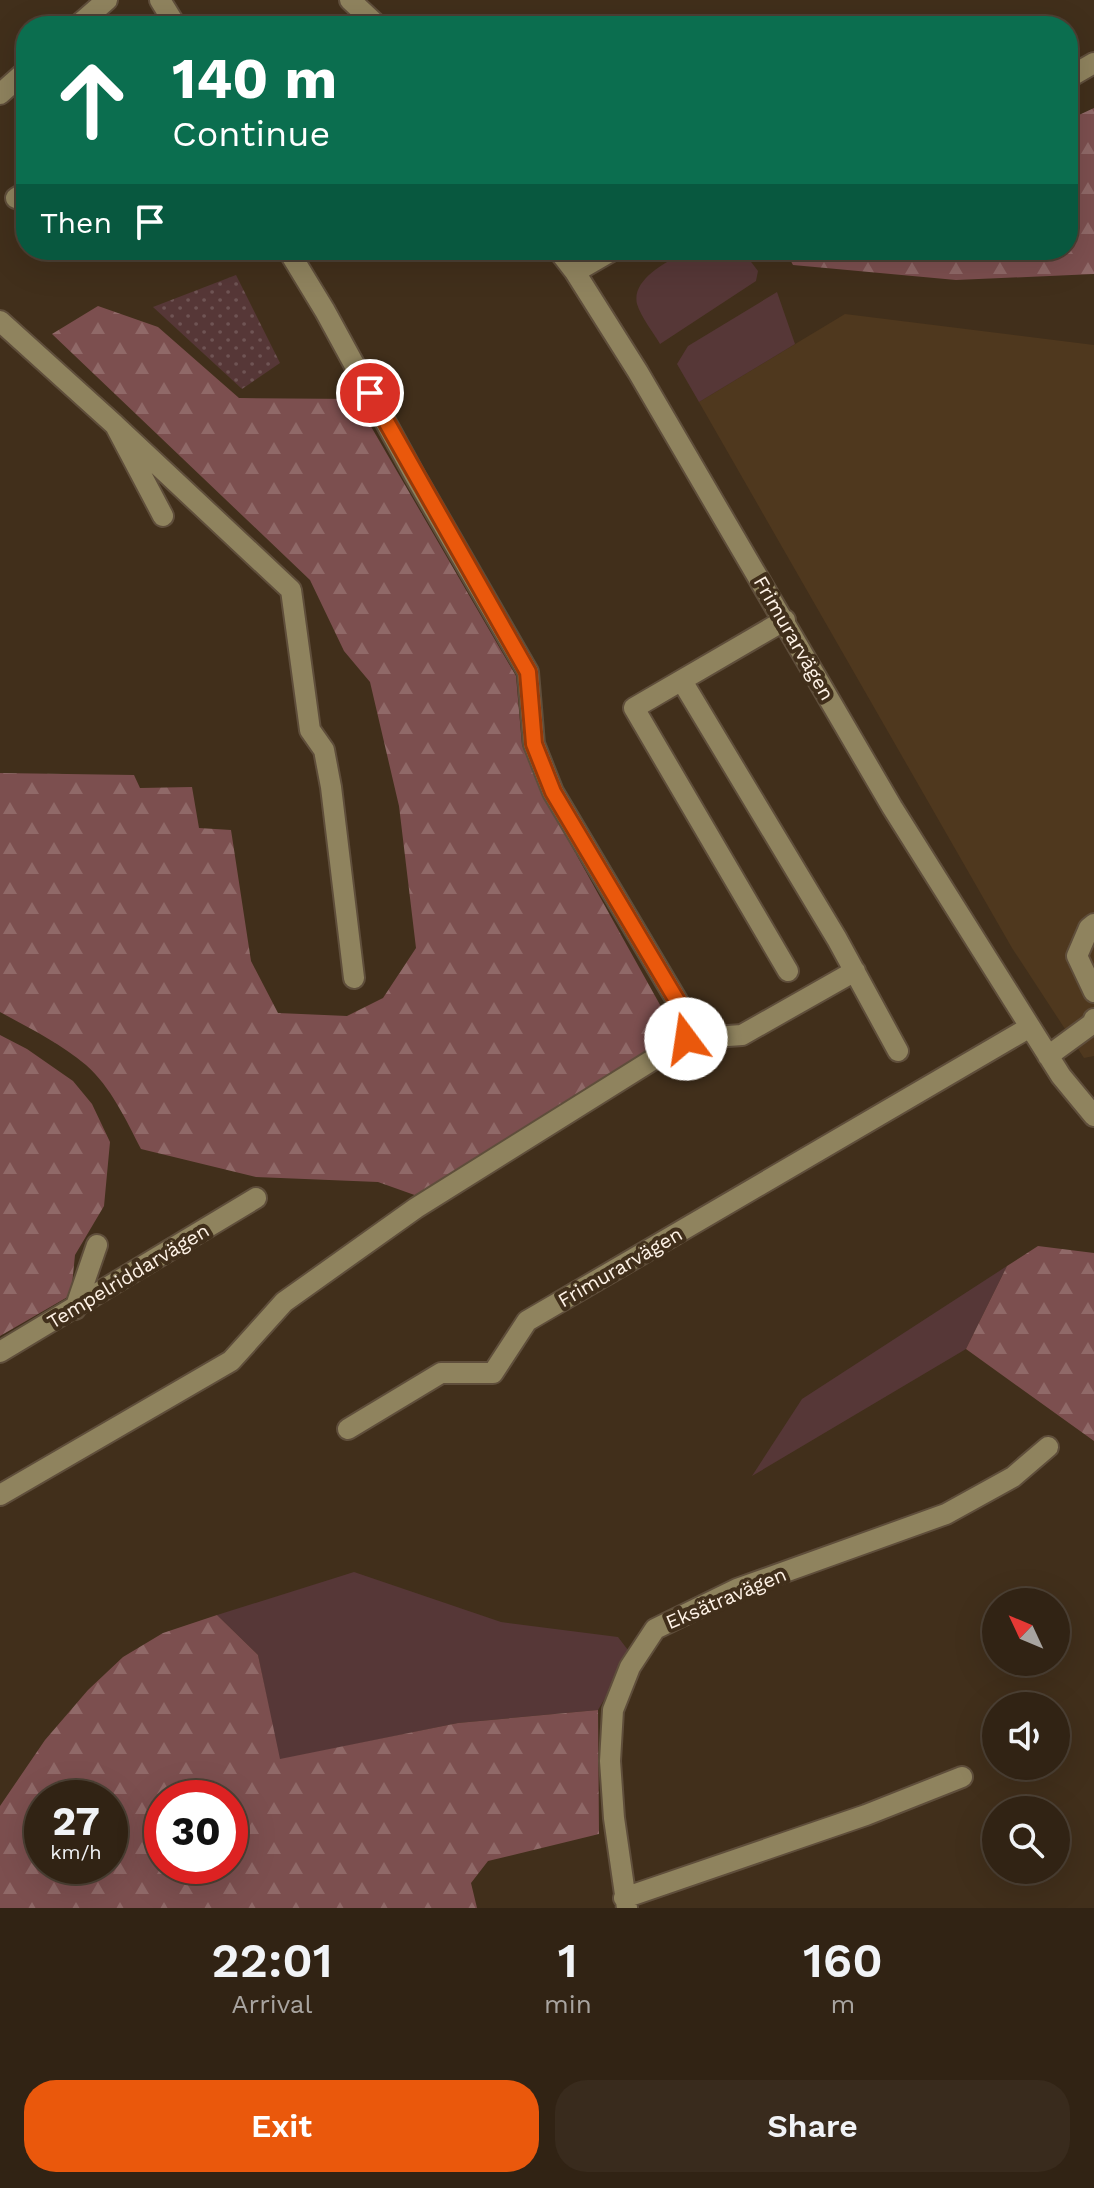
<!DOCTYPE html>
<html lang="en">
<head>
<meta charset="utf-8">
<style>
  :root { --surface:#312314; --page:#392b1d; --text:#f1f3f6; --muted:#a8a4a0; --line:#4c4034; --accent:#ea580c }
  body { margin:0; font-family:"Work Sans",sans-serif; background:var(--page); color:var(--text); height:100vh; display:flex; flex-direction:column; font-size:30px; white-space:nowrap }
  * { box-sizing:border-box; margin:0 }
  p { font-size:26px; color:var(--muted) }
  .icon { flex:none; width:44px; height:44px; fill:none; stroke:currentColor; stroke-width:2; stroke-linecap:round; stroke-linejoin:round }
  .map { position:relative; height:1908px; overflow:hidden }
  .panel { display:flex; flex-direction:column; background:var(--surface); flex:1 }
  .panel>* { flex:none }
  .guide { position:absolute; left:16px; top:16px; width:1062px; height:244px; border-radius:32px; box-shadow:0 8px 32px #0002,0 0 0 2px var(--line); background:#0b6e4f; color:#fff; overflow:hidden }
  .needle { width:52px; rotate:314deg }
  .fabs { position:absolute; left:982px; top:1588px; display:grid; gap:16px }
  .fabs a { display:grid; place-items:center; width:88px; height:88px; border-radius:50%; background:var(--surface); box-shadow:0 8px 32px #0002,0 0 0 2px var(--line); font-size:40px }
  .speed { position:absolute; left:24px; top:1780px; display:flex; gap:16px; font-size:40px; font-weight:700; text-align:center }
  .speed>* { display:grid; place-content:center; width:104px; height:104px; border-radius:50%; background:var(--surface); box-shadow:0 8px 32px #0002,0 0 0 2px var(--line); line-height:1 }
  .speed small { font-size:20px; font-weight:400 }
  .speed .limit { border:12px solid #d22; background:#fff; color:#111 }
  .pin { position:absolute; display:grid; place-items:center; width:68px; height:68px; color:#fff; margin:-34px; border:4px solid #fff; border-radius:50%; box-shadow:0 2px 8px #0007 }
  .me { position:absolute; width:88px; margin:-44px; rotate:346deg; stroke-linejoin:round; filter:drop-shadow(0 0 6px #0008) }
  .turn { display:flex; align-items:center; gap:28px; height:168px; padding:0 24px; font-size:36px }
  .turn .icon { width:104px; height:104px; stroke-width:2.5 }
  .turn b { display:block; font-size:56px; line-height:68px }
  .then { display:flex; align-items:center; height:76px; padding:0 24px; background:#0003; gap:16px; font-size:30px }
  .eta { display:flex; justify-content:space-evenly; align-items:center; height:136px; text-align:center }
  .eta b { font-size:48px; font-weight:600; line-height:56px }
  .action { display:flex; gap:16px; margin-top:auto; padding:16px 24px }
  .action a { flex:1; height:92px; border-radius:32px; background:var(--accent); color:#fff; font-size:32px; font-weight:600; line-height:92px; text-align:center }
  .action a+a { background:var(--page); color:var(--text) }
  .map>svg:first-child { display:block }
  .built { fill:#4f381e }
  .grass { fill:#563737 }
  .forest { fill:url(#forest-firs); fill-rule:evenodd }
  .park { fill:url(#park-dots) }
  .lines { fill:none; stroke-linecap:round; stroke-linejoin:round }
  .minor-casing { stroke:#5f4e3b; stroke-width:24 }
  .minor { stroke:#8f835e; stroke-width:20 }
  .route-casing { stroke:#983908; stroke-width:20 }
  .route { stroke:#ea580c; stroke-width:14 }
  .labels { text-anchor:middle; stroke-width:8; stroke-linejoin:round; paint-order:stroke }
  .street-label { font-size:20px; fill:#fef2e6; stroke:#412f1b }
</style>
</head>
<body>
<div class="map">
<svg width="1094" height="1908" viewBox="0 0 1094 1908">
  <defs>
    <pattern id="forest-firs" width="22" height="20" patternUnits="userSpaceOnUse" patternTransform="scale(2)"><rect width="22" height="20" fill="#7c4f4f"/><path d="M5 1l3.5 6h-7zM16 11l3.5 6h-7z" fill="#906968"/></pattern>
    <pattern id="park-dots" width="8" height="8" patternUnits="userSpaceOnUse" patternTransform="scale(2)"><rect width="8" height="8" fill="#563737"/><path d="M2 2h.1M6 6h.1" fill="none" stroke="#6f5454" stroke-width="1.8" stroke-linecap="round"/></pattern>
  </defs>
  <rect width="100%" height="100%" fill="#412f1b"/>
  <path class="built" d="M845,314l249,31v711l-10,2 -72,-110 -313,-546z"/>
  <path class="grass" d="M687,250h55l16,21 -2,10 -96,63c-7,-12 -19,-27 -23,-40 -6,-26 33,-43 50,-54z
    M777,292l18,52 -96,58 -22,-38 11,-18z
    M1007,1266l-41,83 -214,127 50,-77z
    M354,1572l147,50 117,15 13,17 -33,56 -140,13 -179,37 -21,-105 -41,-40z"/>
  <path class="forest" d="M1094,108v166l-138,6 -163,-15 -8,-15h283v-130z
    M98,306l60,21 81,71 116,1 161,277 6,69 20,48 122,219 -12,45 -229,141 -45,-16 -122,-5 -115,-28c-15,-29 -30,-62 -55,-84 -26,-22 -57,-37 -86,-53v-239l134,2 6,13 52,-1 7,41 32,2 20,131 27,52 69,3 36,-18 33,-50 -17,-142 -29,-124 -26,-31 -34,-71 -258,-246z
    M0,1035l27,14 46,32 19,23 18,38 -6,64 -29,49 -4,40 -71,41z
    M1038,1246l56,7v188l-128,-92 41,-83z
    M217,1615l41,40 22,104 178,-36 140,-13 1,124 -111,27 -17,22 6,25h-477v-102l45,-66 43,-50 35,-33 40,-24zM110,1798v68h-68v-68zM230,1798v68h-68v-68z"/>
  <path class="park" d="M236,275l44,88 -38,26 -89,-82z"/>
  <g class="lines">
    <defs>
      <path id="minor" d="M160,0l16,26
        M350,0l28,26
        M77,26l30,-26
        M1068,78l26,-15
        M0,94l26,-23
        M16,198l10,-6
        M288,250l37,61 90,165 113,196 6,72 19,48 126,212 7,35 56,-4 113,-64
        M558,250l17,22 63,100 254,435 169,269 33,40
        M575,272l38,-22
        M0,321l115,104 48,91
        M115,425l176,165 19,140 14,20 7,37 23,191
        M785,620l-151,88 154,263
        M682,681l155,258 61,112
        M1094,924l-5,4 -12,28 17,36
        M1048,1056l45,-33 1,-4
        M75,1309l22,-64
        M0,1352l256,-154
        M348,1429l93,-56h52l34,-52 503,-294
        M0,1495l231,-134 53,-59 132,-94 270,-169
        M624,1898l242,-83 96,-38
        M627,1908l-13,-90 -4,-57 3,-51 17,-43 25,-38 82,-40 209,-75 67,-37 35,-30"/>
    </defs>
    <use href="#minor" class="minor-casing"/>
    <use href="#minor" class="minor"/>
  </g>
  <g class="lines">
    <defs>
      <path id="route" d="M370,393l158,279 6,72 19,48 126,212 7,35"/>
    </defs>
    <use href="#route" class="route-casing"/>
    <use href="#route" class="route"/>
  </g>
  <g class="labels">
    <g class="street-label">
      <text transform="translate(794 638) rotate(60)" y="7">Frimurarvägen</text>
      <text transform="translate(620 1267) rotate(-30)" y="7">Frimurarvägen</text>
      <text transform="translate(128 1276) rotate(-31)" y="7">Tempelriddarvägen</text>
      <text transform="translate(726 1598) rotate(-23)" y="7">Eksätravägen</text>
    </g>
  </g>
</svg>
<div class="fabs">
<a><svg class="needle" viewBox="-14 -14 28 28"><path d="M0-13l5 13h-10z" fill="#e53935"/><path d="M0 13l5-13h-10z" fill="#a8a4a0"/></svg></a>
<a><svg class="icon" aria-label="sound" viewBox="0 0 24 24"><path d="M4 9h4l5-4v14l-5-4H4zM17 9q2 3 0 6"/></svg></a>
<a><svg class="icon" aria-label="search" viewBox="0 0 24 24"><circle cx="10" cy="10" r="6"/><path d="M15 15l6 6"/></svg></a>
</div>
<div class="speed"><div>27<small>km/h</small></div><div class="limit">30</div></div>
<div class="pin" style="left:370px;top:393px;background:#d93025"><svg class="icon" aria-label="arrive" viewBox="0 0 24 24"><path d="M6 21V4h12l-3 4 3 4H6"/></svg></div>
<svg class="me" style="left:686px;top:1039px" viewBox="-20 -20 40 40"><circle r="19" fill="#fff"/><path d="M0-13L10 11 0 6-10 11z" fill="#ea580c"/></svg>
<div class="guide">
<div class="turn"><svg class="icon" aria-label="ahead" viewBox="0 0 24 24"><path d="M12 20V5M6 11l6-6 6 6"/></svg><div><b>140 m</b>Continue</div></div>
<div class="then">Then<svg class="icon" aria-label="arrive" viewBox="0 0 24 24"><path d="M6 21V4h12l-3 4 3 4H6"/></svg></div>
</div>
</div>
<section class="panel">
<div class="eta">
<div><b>22:01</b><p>Arrival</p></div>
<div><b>1</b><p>min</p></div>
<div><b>160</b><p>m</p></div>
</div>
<div class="action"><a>Exit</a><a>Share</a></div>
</section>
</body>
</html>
